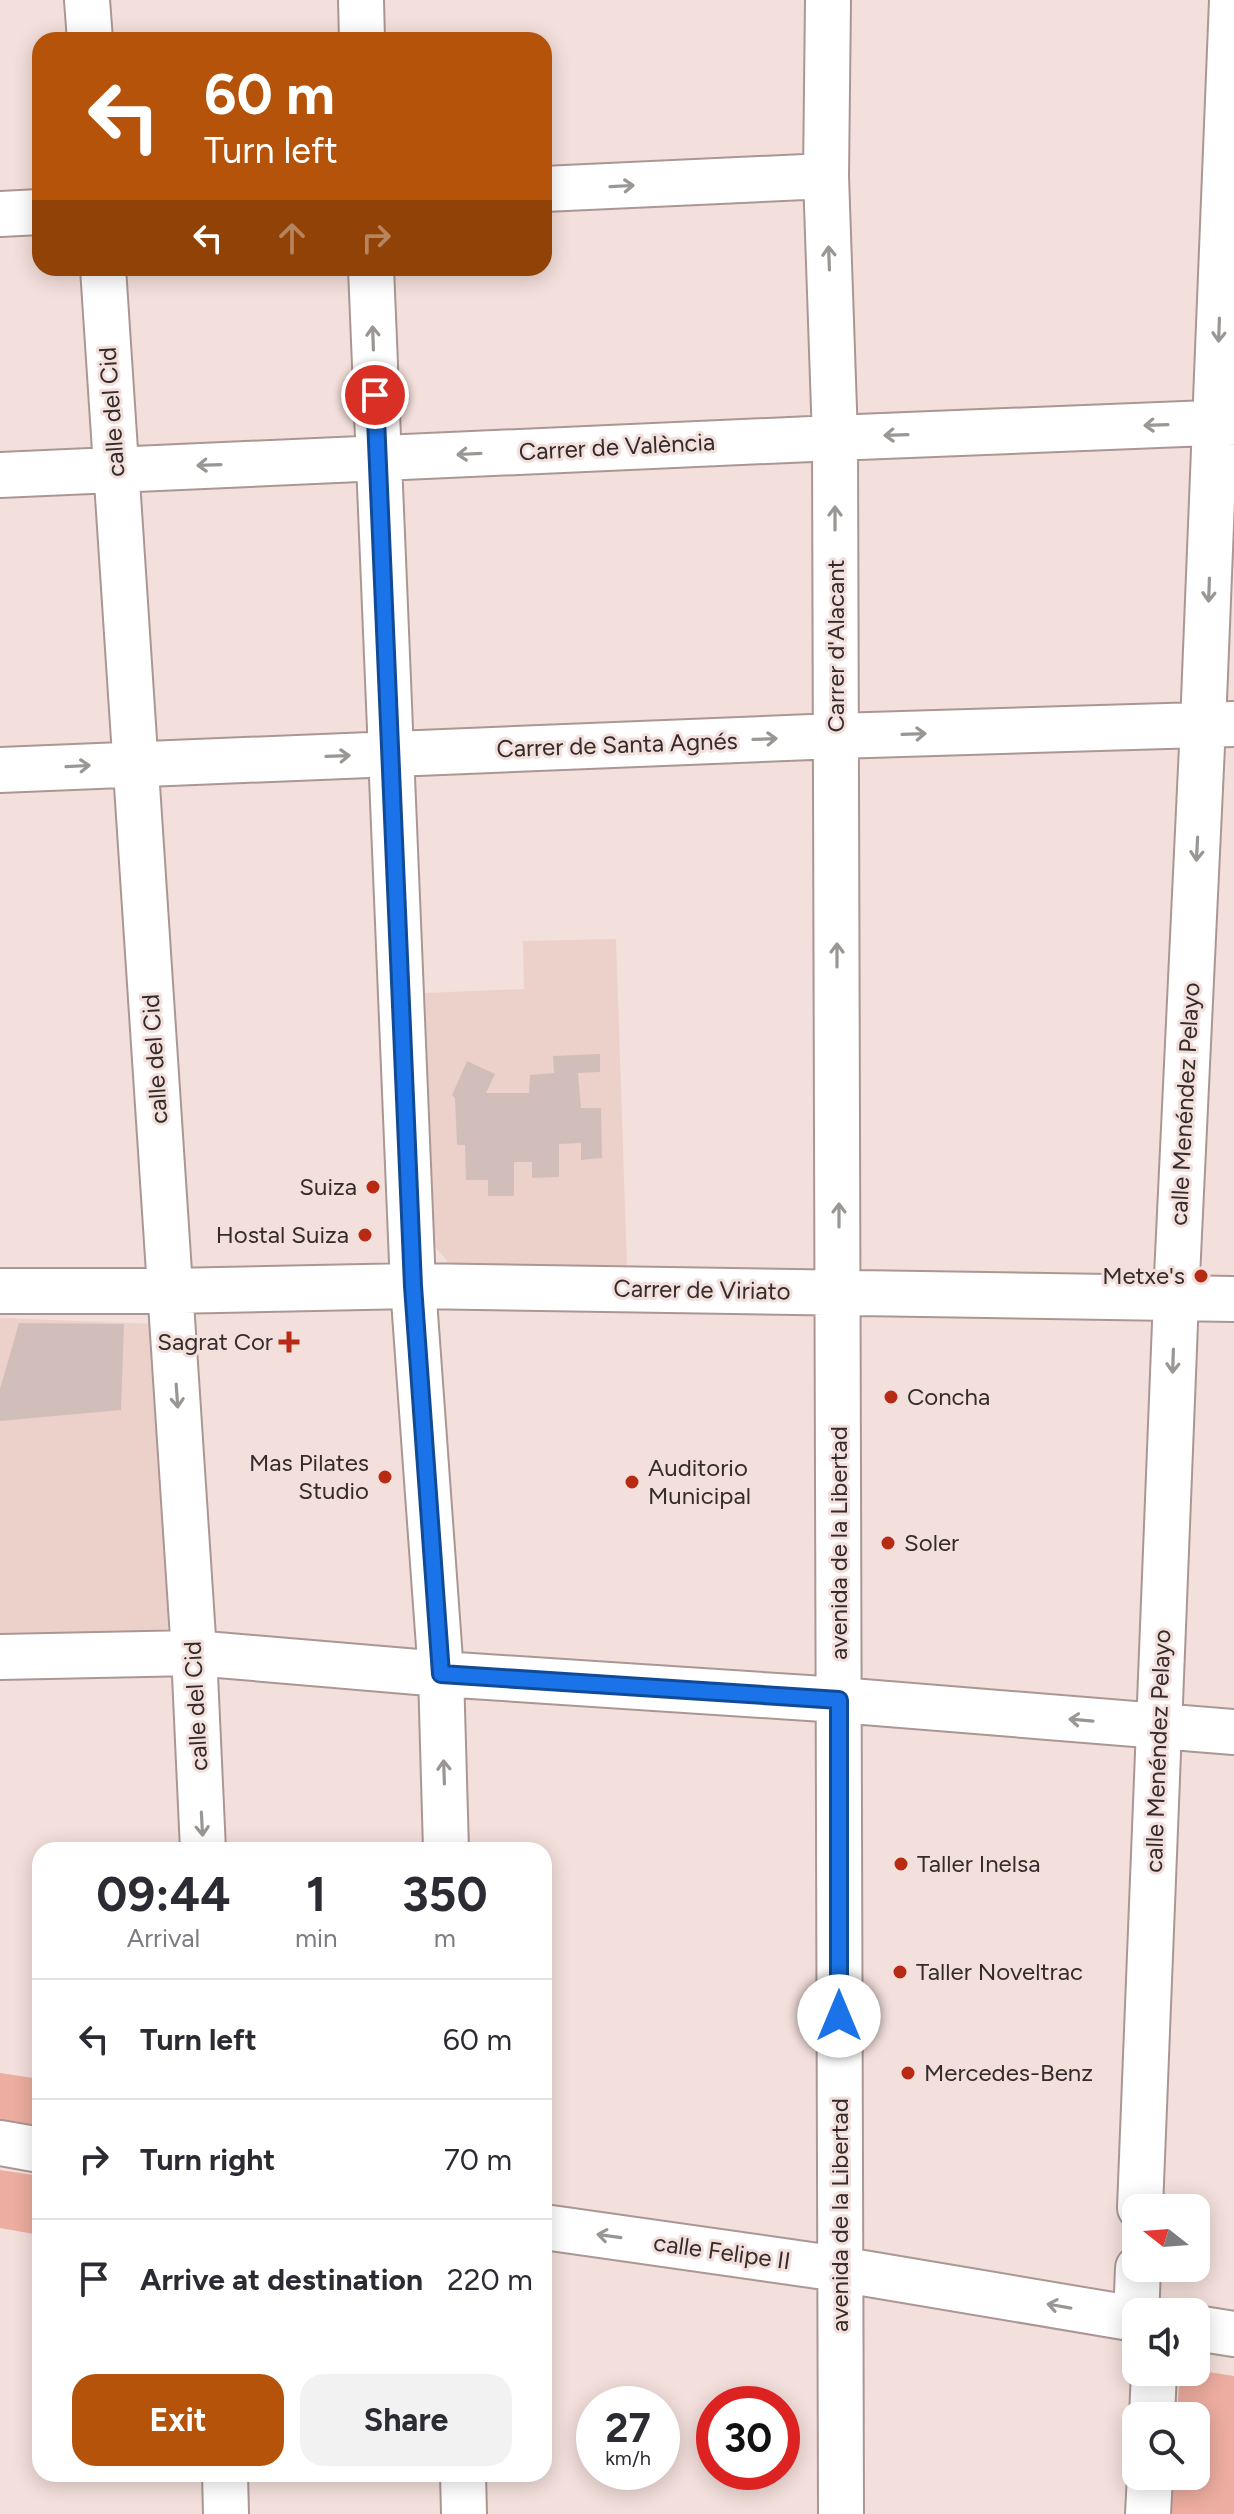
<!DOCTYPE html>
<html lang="en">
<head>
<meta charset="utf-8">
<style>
  :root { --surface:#fff; --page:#f2f2f3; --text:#2b2b33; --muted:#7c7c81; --line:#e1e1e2; --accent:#b45309 }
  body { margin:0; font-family:Figtree,sans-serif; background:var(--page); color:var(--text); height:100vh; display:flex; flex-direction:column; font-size:30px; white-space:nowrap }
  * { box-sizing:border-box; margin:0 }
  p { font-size:26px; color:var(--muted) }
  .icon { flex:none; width:44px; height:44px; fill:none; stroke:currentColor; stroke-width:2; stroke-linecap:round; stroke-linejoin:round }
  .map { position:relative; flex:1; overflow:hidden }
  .panel { position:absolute; left:32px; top:1842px; width:520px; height:640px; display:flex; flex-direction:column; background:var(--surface); border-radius:24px; box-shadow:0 4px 20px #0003 }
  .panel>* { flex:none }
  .banner { position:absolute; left:32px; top:32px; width:520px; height:244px; border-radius:24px; box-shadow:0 4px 20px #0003; background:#b45309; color:#fff; overflow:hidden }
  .needle { width:52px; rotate:287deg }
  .tools { position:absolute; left:1122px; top:2194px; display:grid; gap:16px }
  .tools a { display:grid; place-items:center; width:88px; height:88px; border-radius:16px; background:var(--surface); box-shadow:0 4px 20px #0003; font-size:40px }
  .speed { position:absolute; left:576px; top:2386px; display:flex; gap:16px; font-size:40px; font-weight:700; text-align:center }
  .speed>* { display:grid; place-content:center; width:104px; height:104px; border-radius:50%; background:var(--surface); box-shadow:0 4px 20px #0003; line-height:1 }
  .speed small { font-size:20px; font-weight:400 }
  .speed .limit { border:12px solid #d22; background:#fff; color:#111 }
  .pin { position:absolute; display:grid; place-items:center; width:68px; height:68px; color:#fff; margin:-34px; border:4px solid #fff; border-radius:50%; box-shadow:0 2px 8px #0007 }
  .me { position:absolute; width:88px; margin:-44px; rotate:0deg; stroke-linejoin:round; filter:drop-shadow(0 0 6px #0008) }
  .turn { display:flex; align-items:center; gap:28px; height:168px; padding:0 40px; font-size:36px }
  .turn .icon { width:104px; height:104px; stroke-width:2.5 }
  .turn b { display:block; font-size:56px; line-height:68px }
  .lanes { display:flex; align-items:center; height:76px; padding:0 40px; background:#0003; justify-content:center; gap:40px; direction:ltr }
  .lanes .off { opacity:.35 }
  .eta { display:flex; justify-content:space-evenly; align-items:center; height:136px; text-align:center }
  .eta b { font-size:48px; font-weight:700; line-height:56px }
  .action { display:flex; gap:16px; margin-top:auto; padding:16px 40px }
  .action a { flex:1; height:92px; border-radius:24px; background:var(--accent); color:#fff; font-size:32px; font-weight:700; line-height:92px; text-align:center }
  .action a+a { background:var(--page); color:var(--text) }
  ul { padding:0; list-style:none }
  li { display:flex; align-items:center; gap:24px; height:120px; padding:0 40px; border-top:2px solid var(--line) }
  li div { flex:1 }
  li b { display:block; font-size:30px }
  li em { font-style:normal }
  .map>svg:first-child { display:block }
  .built { fill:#ecd1cb }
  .green { fill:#edada0 }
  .building { fill:#d1beba }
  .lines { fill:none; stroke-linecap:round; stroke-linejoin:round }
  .minor-casing { stroke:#aa9794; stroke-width:48 }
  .minor { stroke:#fff; stroke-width:44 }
  .oneway { stroke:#9a9694 }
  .route-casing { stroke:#114b97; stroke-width:20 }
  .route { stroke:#1a73e8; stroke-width:14 }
  .poi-dot { fill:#b72b14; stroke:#f3dfdb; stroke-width:3 }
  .labels { text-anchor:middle; stroke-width:6; stroke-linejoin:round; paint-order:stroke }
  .street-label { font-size:24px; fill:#342c2a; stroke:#f3dfdb }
  .poi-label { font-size:24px; fill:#342c2a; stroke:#f3dfdb; text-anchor:start }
</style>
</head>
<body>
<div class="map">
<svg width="1234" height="2514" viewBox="0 0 1234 2514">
  <rect width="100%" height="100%" fill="#f3dfdb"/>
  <path class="built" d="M616,939l11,328 -178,-4 -14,-16 -10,-254 99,-4 -1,-48z
    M0,1318l156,6 21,319 -177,3z"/>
  <path class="green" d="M0,2073l40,6v57l-40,-6z
    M0,2170l40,6v59l-40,-7z
    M1196,2370l38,6v138h-64l3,-38h23v-60h-19l3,-44h16z"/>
  <path class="building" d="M600,1054v18l-22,1 3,35h20l1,50 -21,2v-17l-22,1v33l-27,1v-16h-18v34h-26v-16h-22l-1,-35h-8l-2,-47 -3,-3 15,-34 28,13 -9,19h43l1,-18 24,-2 -1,-17z
    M19,1323l105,1 -3,86 -121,11v-32z"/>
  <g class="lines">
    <defs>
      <path id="minor" d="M87,0l3,40
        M361,0l1,40
        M828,0l-2,176 9,262 6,2076
        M544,189l282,-13
        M0,214l40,-2
        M103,268l91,1385 9,197
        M371,268l42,1018 28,388 5,176
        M0,475l833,-37 401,-16
        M0,770l836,-34 398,-12
        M0,1291h170l243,-5 821,13
        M0,1657l194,-4 247,21 398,26 395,32
        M0,2143l40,7
        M1140,2208l36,-910 27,-573 29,-725
        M544,2227l295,42 297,50
        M1136,2319l2,-51
        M1196,2328l38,6
        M1152,2416l2,-44
        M225,2474l1,40
        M463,2474l1,40
        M1148,2514l2,-38"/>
    </defs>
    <use href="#minor" class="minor-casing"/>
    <use href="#minor" class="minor"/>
  </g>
  <defs><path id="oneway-shaft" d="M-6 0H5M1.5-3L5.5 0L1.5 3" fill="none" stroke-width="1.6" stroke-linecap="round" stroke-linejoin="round" transform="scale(2)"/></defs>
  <g class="oneway">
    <use href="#oneway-shaft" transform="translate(622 186) rotate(-3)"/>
    <use href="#oneway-shaft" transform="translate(829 258) rotate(-92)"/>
    <use href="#oneway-shaft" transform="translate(1219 330) rotate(92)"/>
    <use href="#oneway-shaft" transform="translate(373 338) rotate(-92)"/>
    <use href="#oneway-shaft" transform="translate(1156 425) rotate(178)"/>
    <use href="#oneway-shaft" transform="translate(896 435) rotate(178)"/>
    <use href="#oneway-shaft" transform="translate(469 454) rotate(177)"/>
    <use href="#oneway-shaft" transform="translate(209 465) rotate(178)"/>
    <use href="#oneway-shaft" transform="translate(835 518) rotate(-90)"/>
    <use href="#oneway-shaft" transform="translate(1209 590) rotate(92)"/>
    <use href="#oneway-shaft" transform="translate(914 734) rotate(-2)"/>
    <use href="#oneway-shaft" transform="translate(765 739) rotate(-2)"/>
    <use href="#oneway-shaft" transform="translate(338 756) rotate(-2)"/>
    <use href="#oneway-shaft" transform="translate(78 766) rotate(-3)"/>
    <use href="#oneway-shaft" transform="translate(1197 849) rotate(93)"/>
    <use href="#oneway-shaft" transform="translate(837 955) rotate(-90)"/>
    <use href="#oneway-shaft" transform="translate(839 1215) rotate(-90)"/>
    <use href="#oneway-shaft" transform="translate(1173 1361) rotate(92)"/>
    <use href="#oneway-shaft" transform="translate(177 1396) rotate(86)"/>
    <use href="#oneway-shaft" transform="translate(1081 1720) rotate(-175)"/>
    <use href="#oneway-shaft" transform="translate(444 1772) rotate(-92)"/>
    <use href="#oneway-shaft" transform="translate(202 1824) rotate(87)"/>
    <use href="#oneway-shaft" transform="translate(609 2236) rotate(-172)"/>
    <use href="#oneway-shaft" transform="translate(1059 2306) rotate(-170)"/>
  </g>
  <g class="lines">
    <defs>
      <path id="route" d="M375,395l38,891 28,388 398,26v316"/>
    </defs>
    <use href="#route" class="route-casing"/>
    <use href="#route" class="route"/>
  </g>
  <g class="poi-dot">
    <circle cx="373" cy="1187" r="8"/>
    <circle cx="365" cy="1235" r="8"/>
    <circle cx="1201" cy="1276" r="8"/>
    <path d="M285 1330h8v8h8v8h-8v8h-8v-8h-8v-8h8z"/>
    <circle cx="891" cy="1397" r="8"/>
    <circle cx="385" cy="1477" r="8"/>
    <circle cx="632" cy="1482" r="8"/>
    <circle cx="888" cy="1543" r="8"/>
    <circle cx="901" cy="1864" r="8"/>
    <circle cx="900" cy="1972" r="8"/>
    <circle cx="908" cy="2073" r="8"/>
  </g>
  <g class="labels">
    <g class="street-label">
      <text transform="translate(112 412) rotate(-94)" y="8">calle del Cid</text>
      <text transform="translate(617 447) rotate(-3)" y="8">Carrer de València</text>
      <text transform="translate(836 646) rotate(-90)" y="8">Carrer d'Alacant</text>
      <text transform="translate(617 745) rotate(-2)" y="8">Carrer de Santa Agnés</text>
      <text transform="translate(155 1059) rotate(-94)" y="8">calle del Cid</text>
      <text transform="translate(1185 1104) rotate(-87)" y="8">calle Menéndez Pelayo</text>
      <text transform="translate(702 1290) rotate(1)" y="8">Carrer de Viriato</text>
      <text transform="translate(839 1543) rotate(-90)" y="8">avenida de la Libertad</text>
      <text transform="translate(196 1706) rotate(-93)" y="8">calle del Cid</text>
      <text transform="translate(1158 1751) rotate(-88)" y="8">calle Menéndez Pelayo</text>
      <text transform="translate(840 2215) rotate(-90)" y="8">avenida de la Libertad</text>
      <text transform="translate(722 2252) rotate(8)" y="8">calle Felipe II</text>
    </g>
    <g class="poi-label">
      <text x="357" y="1195" text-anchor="end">Suiza</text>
      <text x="349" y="1243" text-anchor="end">Hostal Suiza</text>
      <text x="1185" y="1284" text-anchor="end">Metxe's</text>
      <text x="273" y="1350" text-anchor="end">Sagrat Cor</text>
      <text x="907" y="1405">Concha</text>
      <text x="369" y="1471" text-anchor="end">Mas Pilates<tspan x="369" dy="28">Studio</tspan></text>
      <text x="648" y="1476">Auditorio<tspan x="648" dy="28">Municipal</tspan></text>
      <text x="904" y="1551">Soler</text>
      <text x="917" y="1872">Taller Inelsa</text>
      <text x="916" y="1980">Taller Noveltrac</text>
      <text x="924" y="2081">Mercedes-Benz</text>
    </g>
  </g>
</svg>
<div class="tools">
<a><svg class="needle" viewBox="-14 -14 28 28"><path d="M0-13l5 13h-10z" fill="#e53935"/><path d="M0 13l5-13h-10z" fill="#7c7c81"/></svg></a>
<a><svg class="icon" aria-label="sound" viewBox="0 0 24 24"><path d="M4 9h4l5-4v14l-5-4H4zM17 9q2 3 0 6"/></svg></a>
<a><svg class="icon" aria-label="search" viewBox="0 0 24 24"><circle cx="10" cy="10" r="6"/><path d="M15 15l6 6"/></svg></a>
</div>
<div class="speed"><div>27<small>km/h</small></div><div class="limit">30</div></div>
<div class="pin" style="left:375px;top:395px;background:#d93025"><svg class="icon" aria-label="arrive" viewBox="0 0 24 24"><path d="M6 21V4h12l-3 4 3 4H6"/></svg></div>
<svg class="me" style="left:839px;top:2016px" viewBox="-20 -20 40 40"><circle r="19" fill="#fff"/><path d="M0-13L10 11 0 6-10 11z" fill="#1a73e8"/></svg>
<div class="banner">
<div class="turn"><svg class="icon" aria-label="left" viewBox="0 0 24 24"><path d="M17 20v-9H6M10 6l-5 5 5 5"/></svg><div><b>60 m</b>Turn left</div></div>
<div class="lanes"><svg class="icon" aria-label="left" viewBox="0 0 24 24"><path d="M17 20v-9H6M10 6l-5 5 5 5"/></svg><svg class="icon off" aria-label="ahead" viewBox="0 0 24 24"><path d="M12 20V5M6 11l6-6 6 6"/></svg><svg class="icon off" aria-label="right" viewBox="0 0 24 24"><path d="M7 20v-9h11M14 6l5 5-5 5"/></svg></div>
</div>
<section class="panel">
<div class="eta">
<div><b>09:44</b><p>Arrival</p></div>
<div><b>1</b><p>min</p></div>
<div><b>350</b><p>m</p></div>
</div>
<ul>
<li><svg class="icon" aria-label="left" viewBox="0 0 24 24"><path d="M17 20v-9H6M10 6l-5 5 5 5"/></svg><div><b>Turn left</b></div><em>60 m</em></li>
<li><svg class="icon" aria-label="right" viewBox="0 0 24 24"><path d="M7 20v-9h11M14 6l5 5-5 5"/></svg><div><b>Turn right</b></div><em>70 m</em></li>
<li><svg class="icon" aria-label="arrive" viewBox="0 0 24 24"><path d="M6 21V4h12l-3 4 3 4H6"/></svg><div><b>Arrive at destination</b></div><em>220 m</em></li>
</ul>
<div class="action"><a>Exit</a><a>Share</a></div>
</section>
</div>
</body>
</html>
